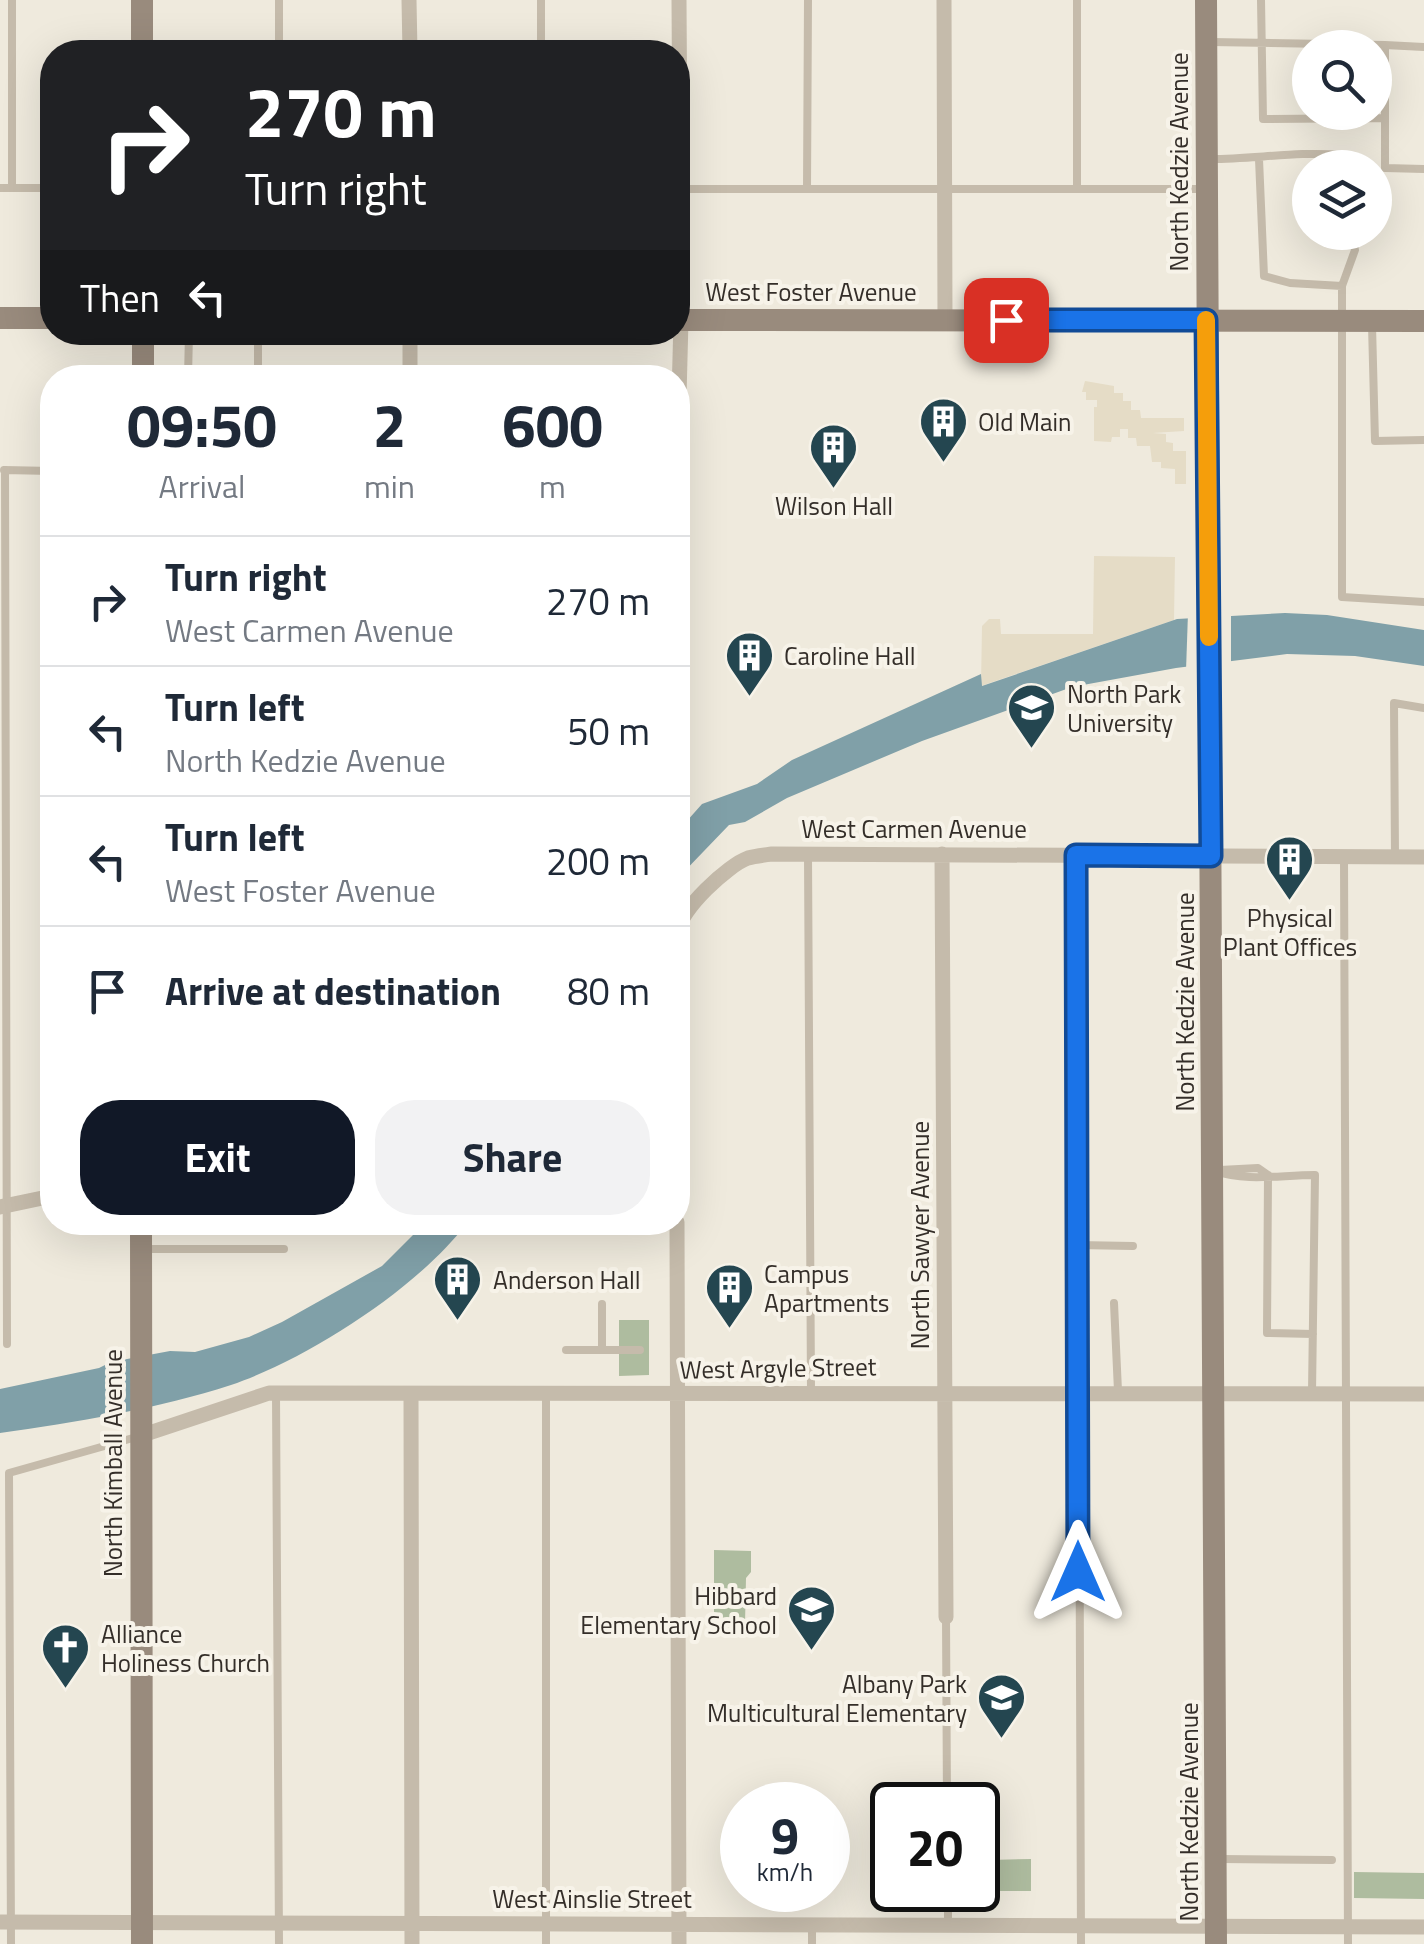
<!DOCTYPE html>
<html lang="en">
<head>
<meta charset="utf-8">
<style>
  :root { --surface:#fff; --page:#f2f2f3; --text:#1f2937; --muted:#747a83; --line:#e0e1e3; --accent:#111827 }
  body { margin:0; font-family:"Titillium Web",sans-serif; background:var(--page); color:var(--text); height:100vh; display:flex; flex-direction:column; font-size:38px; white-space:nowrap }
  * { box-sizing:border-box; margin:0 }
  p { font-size:32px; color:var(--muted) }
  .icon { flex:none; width:55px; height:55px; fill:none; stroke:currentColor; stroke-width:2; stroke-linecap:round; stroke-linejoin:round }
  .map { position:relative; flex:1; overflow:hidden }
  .details { position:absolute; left:40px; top:365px; width:650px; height:870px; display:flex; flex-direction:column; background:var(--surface); border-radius:40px; box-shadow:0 10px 40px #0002 }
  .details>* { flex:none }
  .top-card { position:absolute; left:40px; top:40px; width:650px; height:305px; border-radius:40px; box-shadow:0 10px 40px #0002; background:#202124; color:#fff; overflow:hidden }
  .fabs { position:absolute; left:1292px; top:30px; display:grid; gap:20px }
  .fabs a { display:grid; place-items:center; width:100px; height:100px; border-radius:50%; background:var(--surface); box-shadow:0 10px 40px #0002; font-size:50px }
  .speed { position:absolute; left:720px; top:1782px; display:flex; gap:20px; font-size:50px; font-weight:700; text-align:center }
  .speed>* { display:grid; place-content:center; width:130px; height:130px; border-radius:50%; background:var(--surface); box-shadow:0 10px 40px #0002; line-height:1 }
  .speed small { font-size:25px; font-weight:400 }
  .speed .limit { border:5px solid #111; border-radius:15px; background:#fff; color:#111 }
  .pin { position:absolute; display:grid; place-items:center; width:85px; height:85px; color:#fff; margin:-42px; border-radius:20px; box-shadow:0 5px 15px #0006 }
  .me { position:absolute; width:110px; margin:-55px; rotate:0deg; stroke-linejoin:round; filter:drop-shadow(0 0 8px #0008) }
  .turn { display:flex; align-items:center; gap:35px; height:210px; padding:0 40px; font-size:45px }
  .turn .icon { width:130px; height:130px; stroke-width:2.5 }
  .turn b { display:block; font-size:70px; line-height:85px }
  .then { display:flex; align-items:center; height:95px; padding:0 40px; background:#0003; gap:20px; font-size:38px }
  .eta { display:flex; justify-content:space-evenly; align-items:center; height:170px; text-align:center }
  .eta b { font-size:60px; font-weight:700; line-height:70px }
  .cta { display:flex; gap:20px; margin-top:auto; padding:20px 40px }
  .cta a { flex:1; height:115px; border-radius:40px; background:var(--accent); color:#fff; font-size:40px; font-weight:700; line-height:115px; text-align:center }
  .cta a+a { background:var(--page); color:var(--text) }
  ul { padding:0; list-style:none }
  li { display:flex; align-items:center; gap:30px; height:130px; padding:0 40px; border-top:2px solid var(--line) }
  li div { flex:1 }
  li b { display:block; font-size:38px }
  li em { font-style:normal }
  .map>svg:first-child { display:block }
  .green { fill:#aebc9f }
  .plaza { fill:#e5dcc6 }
  .water { fill:#80a0a8 }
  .pier { fill:#efeadd }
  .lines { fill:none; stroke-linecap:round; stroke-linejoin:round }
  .lane { stroke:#c5bbab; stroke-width:8 }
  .street { stroke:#c5bbab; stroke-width:15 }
  .secondary { stroke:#998b7d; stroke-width:22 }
  .route-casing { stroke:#114b97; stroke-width:25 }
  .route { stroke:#1a73e8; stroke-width:18 }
  .slow { stroke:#f59e0b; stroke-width:18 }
  .labels { text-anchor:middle; stroke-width:8; stroke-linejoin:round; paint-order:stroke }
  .street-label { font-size:25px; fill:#342e29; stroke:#f7f3e9 }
  .poi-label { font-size:25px; fill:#342e29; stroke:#f7f3e9; text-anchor:start }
</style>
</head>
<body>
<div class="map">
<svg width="1424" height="1944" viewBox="0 0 1424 1944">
  <rect width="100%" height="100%" fill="#efeadd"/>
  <path class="green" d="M619,1320h30v55l-30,1z
    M714,1550l37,1v21l-5,6 -1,46h-31z
    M1031,1859v32h-41v-31z
    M1354,1872l70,1v26l-70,-1z"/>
  <path class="plaza" d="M1085,381l29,5v7h9v8h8v9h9l1,8h43v13l-31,2 13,1v8l7,1v8h13v33h-11v-15l-14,-1v-6h-9l-2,-16h-13l-1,-8h-8v-9h-8v8h-8l-1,5 -17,-1v-34h3v-7h-11v-8h-4z
    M1094,556l81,1 -1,63 -193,66 1,-60 7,-7h11l1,15h92z"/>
  <path class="water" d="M1285,613l42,2 97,15v36l-69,-10 -68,-2 -111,14 -104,19 -150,54 -135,57 -42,24 -16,3 -51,53v-47l24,-27 55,-20 35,-24 189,-86 1,12 195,-67z
    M431,1223h36c-49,65 -159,136 -236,162 -70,23 -158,38 -231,48v-44l99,-21 12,-6 59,-11 25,1 54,-15 33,-15 100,-56 35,-35z"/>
  <path class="pier" d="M1231,610v56l-45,5 2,-58z"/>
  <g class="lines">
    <path class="lane" d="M279,0v52
      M541,0v52
      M1077,0v189
      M1261,0l2,119 122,-1
      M1211,42l174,3v123l39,1
      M1385,45l39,2
      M1211,159c44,0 87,-8 131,-4l1,13
      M1259,159l5,117 26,7 52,3
      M0,188h52
      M12,188v-188
      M682,189h521
      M807,189l1,-189
      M1351,232l4,18 -13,36v311l82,5
      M1372,325l3,116 49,-1
      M147,371h41
      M188,378l1,-46
      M258,378v-46
      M4,470l48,1
      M5,470l2,874
      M1077,855l4,1089
      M808,856l3,535
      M1395,857l-1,-154 30,5
      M1344,859l4,1085
      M1220,1170l38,-2 10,7
      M1214,1171c34,11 65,4 101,4l-3,218
      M1268,1175l-1,158 46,1
      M1077,1245l56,1
      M145,1249h139
      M1114,1303l4,88
      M602,1304v46
      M566,1350h74
      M276,1394l3,550
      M546,1394v550
      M946,1617l1,188
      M1221,1859l111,1
      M812,1925v19
      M948,1925v-35
      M11,1944l-2,-471 131,-37"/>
    <path class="street" d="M409,0l1,52
      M944,0l1,320
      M410,378v-46
      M678,434l3,-114 -2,-320
      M942,854l4,763
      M678,931c2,-21 50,-66 70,-73 7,-2 17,-3 24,-4l652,3
      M0,1207l52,-11
      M677,1222l2,722
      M411,1394l1,550
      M140,1436l129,-43 1155,1
      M0,1922l1424,5"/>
    <path class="secondary" d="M142,0v52
      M1206,0l10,1944
      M0,318h52
      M678,320l746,1
      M143,332v46
      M141,1222l1,722"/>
  </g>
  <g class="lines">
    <defs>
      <path id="route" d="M1006,320h200l5,536 -135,-1 2,717"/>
    </defs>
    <use href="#route" class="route-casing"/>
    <use href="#route" class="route"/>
    <path class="slow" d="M1206,320l3,317"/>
  </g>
  <defs>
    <symbol id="building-pin" viewBox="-11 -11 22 30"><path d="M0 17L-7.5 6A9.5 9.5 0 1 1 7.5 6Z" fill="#244650" stroke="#f7f3e9"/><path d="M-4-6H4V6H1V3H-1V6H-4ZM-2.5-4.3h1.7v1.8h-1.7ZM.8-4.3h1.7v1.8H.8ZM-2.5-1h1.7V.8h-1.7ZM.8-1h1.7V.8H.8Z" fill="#fff"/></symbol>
    <symbol id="university-pin" viewBox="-11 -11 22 30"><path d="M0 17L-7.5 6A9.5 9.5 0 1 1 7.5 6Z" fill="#244650" stroke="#f7f3e9"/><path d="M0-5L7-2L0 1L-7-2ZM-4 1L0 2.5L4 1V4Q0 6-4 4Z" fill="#fff"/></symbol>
    <symbol id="school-pin" viewBox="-11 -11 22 30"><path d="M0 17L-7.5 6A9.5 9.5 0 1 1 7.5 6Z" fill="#244650" stroke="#f7f3e9"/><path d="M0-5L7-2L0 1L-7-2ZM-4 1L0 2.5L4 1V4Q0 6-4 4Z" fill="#fff"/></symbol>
    <symbol id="church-pin" viewBox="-11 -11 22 30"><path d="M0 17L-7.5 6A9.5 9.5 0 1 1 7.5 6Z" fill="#244650" stroke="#f7f3e9"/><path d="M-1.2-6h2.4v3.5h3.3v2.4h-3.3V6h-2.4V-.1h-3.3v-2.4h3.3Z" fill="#fff"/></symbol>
  </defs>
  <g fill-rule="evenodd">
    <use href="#building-pin" x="916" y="394" width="55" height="75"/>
    <use href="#building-pin" x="806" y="420" width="55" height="75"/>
    <use href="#building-pin" x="722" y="628" width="55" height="75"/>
    <use href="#university-pin" x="1004" y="680" width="55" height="75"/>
    <use href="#building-pin" x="1262" y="832" width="55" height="75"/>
    <use href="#building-pin" x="430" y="1252" width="55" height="75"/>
    <use href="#building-pin" x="702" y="1260" width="55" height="75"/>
    <use href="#school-pin" x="784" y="1582" width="55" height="75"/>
    <use href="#church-pin" x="38" y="1620" width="55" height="75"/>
    <use href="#school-pin" x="974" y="1670" width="55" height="75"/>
  </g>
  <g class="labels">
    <g class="street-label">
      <text transform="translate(1179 162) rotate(-90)" y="9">North Kedzie Avenue</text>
      <text x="811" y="301">West Foster Avenue</text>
      <text x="914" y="838">West Carmen Avenue</text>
      <text transform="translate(1185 1002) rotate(-90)" y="9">North Kedzie Avenue</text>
      <text transform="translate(920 1235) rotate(-90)" y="9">North Sawyer Avenue</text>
      <text transform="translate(778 1368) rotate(-1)" y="9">West Argyle Street</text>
      <text transform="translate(113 1463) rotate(-90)" y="9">North Kimball Avenue</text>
      <text transform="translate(1189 1812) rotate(-90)" y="9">North Kedzie Avenue</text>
      <text x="592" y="1908">West Ainslie Street</text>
    </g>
    <g class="poi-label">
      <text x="978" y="431">Old Main</text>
      <text x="834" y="515" text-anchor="middle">Wilson Hall</text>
      <text x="784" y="665">Caroline Hall</text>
      <text x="1067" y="703">North Park<tspan x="1067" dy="29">University</tspan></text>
      <text x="1290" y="927" text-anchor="middle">Physical<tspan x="1290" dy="29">Plant Offices</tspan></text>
      <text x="764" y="1283">Campus<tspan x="764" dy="29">Apartments</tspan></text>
      <text x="493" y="1289">Anderson Hall</text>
      <text x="777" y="1605" text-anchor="end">Hibbard<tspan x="777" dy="29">Elementary School</tspan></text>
      <text x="101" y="1643">Alliance<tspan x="101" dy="29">Holiness Church</tspan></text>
      <text x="967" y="1693" text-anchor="end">Albany Park<tspan x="967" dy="29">Multicultural Elementary</tspan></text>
    </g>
  </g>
</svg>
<div class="fabs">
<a><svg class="icon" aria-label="search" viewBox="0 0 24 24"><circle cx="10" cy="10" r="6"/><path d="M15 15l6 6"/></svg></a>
<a><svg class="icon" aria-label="layers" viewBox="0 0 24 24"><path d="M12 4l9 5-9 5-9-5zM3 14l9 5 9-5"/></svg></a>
</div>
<div class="speed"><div>9<small>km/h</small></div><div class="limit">20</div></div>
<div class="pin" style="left:1006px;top:320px;background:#d93025"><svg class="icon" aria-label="arrive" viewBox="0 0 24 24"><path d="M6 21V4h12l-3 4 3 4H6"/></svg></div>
<svg class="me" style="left:1078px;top:1572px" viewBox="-20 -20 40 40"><path d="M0-17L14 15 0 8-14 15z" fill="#1a73e8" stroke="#fff" stroke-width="4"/></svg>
<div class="top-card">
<div class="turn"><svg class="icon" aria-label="right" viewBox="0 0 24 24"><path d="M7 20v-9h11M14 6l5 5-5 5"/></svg><div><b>270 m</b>Turn right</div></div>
<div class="then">Then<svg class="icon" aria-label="left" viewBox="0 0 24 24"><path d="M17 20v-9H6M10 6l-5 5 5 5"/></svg></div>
</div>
<section class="details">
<div class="eta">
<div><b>09:50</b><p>Arrival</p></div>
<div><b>2</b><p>min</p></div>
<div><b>600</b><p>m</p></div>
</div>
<ul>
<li><svg class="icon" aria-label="right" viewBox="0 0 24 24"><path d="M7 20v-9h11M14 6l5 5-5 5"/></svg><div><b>Turn right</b><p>West Carmen Avenue</p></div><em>270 m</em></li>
<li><svg class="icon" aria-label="left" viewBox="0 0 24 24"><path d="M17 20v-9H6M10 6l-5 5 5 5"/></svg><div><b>Turn left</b><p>North Kedzie Avenue</p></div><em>50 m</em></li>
<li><svg class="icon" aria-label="left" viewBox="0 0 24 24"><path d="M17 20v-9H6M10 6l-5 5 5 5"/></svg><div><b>Turn left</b><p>West Foster Avenue</p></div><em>200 m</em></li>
<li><svg class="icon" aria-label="arrive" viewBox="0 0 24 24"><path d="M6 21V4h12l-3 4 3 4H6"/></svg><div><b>Arrive at destination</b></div><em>80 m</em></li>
</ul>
<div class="cta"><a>Exit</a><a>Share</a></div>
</section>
</div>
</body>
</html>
